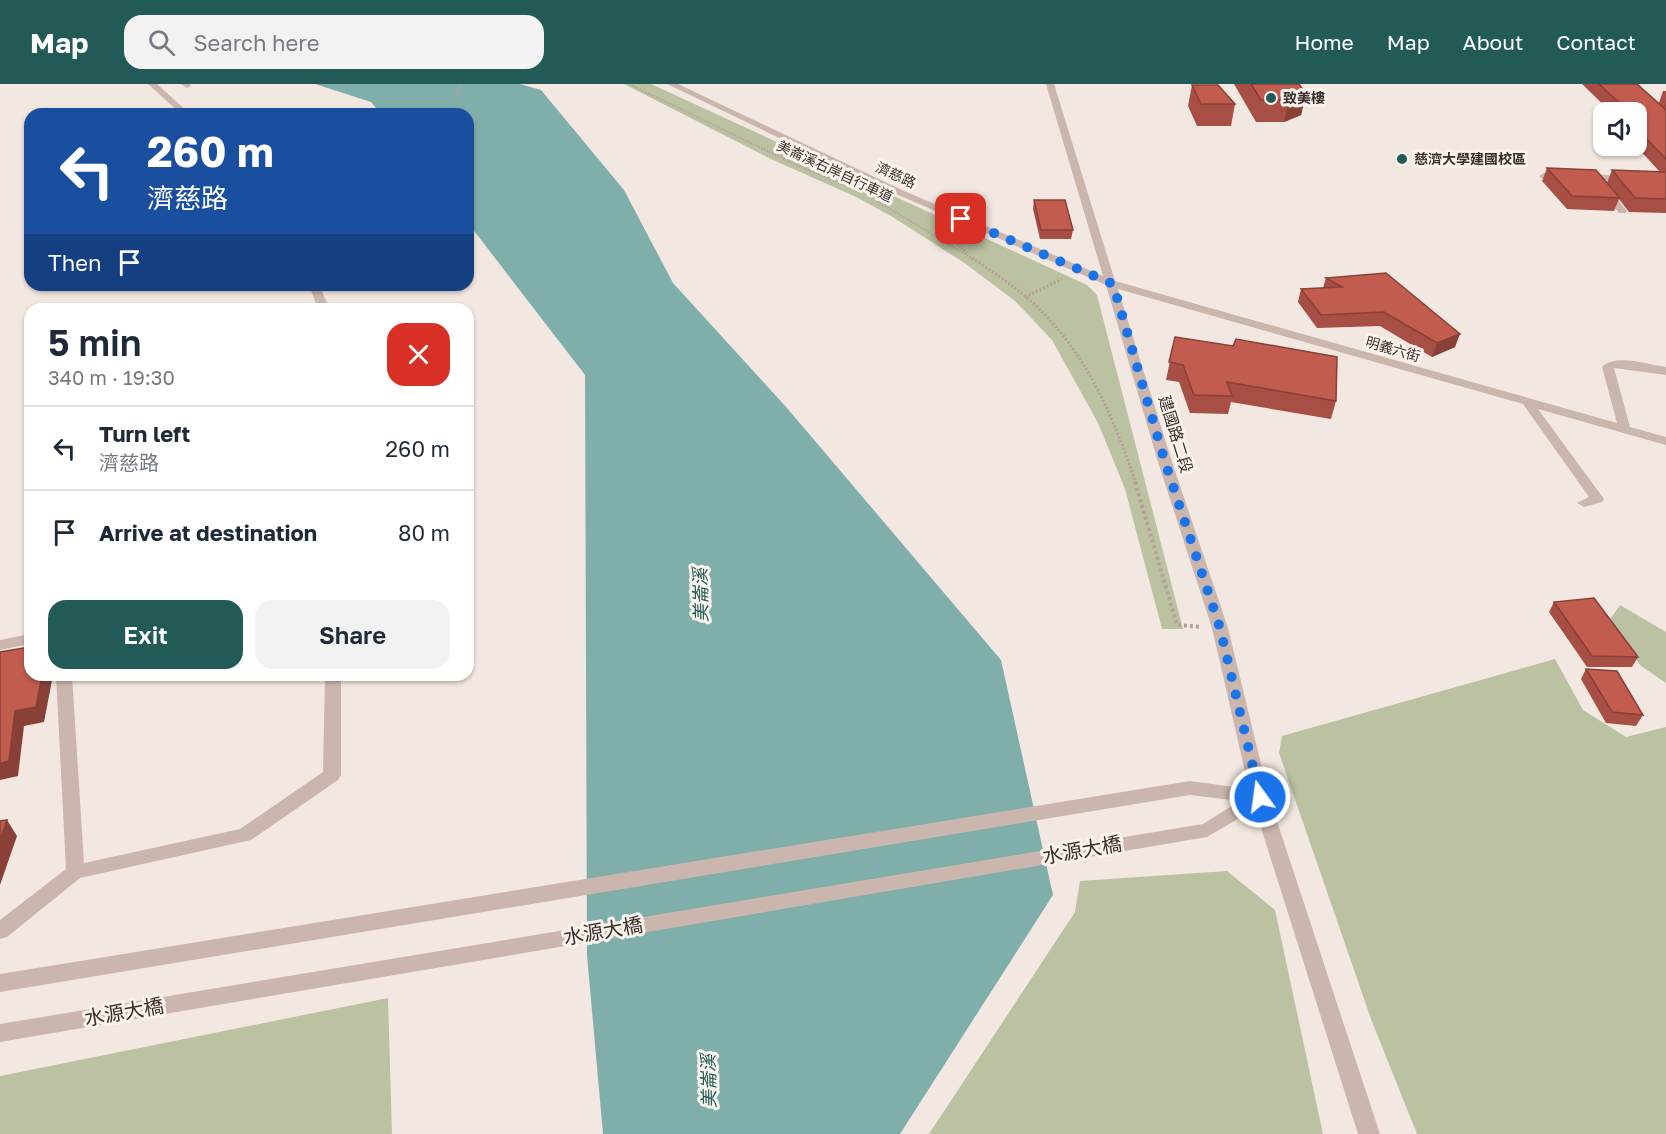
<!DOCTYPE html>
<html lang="en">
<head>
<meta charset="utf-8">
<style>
  :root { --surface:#fff; --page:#f2f2f3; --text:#1f2937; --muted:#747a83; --line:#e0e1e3; --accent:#215a56 }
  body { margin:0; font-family:"Golos Text","Noto Sans TC",sans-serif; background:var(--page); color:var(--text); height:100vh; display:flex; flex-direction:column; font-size:22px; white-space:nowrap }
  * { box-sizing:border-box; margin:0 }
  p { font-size:20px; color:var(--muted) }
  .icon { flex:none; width:33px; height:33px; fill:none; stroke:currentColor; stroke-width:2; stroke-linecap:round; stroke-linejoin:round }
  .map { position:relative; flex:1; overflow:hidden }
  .sheet { position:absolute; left:24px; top:219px; width:450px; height:378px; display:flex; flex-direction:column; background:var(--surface); border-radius:18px; box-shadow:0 2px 4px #0004 }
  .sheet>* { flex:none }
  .hud { position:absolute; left:24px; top:24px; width:450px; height:183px; border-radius:18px; box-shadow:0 2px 4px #0004; background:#1a4fa0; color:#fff; overflow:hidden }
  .controls { position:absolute; left:1593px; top:18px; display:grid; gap:12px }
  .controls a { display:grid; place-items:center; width:54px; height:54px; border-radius:12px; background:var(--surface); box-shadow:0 2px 4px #0004; font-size:30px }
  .pin { position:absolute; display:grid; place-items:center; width:51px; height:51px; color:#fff; margin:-26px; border-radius:12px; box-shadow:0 3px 9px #0006 }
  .me { position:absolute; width:66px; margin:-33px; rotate:346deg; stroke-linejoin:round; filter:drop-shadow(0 0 4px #0008) }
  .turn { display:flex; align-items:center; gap:21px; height:126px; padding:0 24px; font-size:27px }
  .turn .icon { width:78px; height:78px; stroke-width:2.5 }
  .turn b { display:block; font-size:42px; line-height:51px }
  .then { display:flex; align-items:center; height:57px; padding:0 24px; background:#0003; gap:12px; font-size:22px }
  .round { display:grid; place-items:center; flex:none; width:63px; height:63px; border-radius:18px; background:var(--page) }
  .headline { display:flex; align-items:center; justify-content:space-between; height:102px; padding:0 24px }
  h1 { font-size:36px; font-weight:600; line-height:45px }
  .primary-button { display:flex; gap:12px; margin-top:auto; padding:12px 24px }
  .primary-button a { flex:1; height:69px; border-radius:18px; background:var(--accent); color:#fff; font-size:24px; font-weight:600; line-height:69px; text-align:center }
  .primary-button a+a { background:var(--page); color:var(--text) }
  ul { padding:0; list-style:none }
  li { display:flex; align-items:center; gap:18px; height:84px; padding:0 24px; border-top:2px solid var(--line) }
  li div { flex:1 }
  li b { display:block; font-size:22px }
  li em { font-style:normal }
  header { display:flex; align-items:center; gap:36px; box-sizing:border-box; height:84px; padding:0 30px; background:var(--accent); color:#fff }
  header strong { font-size:28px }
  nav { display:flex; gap:33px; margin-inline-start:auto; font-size:21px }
  .search { width:420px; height:54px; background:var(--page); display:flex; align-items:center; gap:15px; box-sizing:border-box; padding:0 21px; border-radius:18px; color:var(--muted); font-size:22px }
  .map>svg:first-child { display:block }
  .green { fill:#bbc2a1 }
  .water { fill:#80afab }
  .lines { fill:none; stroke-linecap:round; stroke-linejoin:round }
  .path-far2 { stroke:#b7a097; stroke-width:2; stroke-dasharray:1.5 1.5; stroke-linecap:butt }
  .path-far1 { stroke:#b7a097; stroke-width:3; stroke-dasharray:2 2; stroke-linecap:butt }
  .path { stroke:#b7a097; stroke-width:4; stroke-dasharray:3 3; stroke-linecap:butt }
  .minor { fill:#cbb6ad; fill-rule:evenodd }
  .wall { fill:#a74f44 }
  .shaded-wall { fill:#884037 }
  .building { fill:#c25c4f; stroke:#884037; stroke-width:1.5 }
  .route { stroke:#1a73e8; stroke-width:10; stroke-dasharray:0 18 }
  .poi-dot { fill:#215a56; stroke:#faf3ed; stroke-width:2 }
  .labels { text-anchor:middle; stroke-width:6; stroke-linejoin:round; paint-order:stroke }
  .far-poi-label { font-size:14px; font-weight:bold; fill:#392e2b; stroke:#faf3ed; text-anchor:start }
  .far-street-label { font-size:14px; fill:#392e2b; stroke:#faf3ed }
  .street-label { font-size:16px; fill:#392e2b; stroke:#faf3ed }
  .water-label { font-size:18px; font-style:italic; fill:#215a56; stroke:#faf3ed }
  .near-street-label { font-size:20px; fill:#392e2b; stroke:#faf3ed }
</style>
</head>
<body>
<header>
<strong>Map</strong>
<div class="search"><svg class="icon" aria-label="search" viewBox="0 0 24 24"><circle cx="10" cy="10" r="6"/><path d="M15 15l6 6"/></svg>Search here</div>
<nav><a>Home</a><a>Map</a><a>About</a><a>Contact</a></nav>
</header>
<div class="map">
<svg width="1666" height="1050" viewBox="0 0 1666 1050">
  <rect width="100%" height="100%" fill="#f3e8e1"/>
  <path class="green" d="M624,0h27l436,201 10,10 86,334h-21l-37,-140 -27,-66 -46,-83 -37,-39 -49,-37 -75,-48 -37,-20 -81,-36z
    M1620,521l46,27v51l-25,-17 -33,-44z
    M1555,575l28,51 43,27 40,-10v407h-249l-46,-115 -92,-266 3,-17z
    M1227,787l48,39 48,224h-394l146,-222 5,-31z
    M388,914l4,136h-392v-58z"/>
  <path class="water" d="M315,0h205l21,6 83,100 49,93 114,125 214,252 52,235 -153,239h-297l-16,-179 -2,-580 -117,-152v-109h-87l-10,-12z"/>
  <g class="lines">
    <path class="path-far2" d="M629,0l163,79 54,23
      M455,15l6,-15
      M877,117l98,59
      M939,144l28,25"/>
    <path class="path-far1" d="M972,174c27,18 54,36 76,60 43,46 68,106 88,165
      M1025,213l37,-18"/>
    <path class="path" d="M1135,398l42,143 24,2"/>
    <path class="minor" d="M148,0h9l33,30h-9z
      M181,0h9l1,2 -4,2z
      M667,0h11l224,106 201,86 -57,-192h8l61,197 502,142 -15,-56c14,-14 46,-2 64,0v8l-52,-7 16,59 36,10v8l-128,-36 66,90 -2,3 -18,5 -7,-4 12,-6 -66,-93 -405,-115 54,173 56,166 41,169 111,337h-22l-103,-325 -48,28 -1207,205v-18l1203,-200 37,-23 -50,-6 -1190,197v-18l1190,-193 59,8 -37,-161 -54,-166 -52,-177 -210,-91z
      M1544,89l122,4v6l-125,-5 -2,-2z
      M1602,104h6l19,23 -2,2h-6l-19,-23z
      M309,201h10l11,24h-12z
      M30,550v10l-30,6v-10z
      M56,591h16l12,188 156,-34 83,-57 2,-97h16v100l-3,5 -87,60 -171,38 -73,59 -7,2v-19l66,-51z"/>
  </g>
  <path class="wall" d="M1234,0h65l7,10 -5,21 -17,7h-28z
    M1582,0h55l22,19 4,-12h3v122l-37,-1 -10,-13 -5,12 -47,-2 -25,-28 5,-13 60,15 5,-13 48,2 -24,-26v-34h-25z
    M1192,1l43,19 -4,22h-34l-9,-20z
    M1034,116l39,30 -2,9h-31l-7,-30z
    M1326,194l129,69 -23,10 -52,-31 -63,2 -19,-26 3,-13 22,-1z
    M1175,253l161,64 -5,18 -100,-17 -3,12 -38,-1 -11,-31 -13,-2z
    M1554,518l84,55 -6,10h-45l-38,-55z
    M1586,585l57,46 -7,11 -30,-3 -25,-44z"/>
  <path class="shaded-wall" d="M1306,10l-5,21 -17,7 5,-22z
    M1460,250l-5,13 -23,10 5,-14z
    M42,591h11l-9,47 -20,4 -6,50 -18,4v-17l15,-52z
    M7,736l10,16 -17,49v-45z"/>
  <path class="building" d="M1251,0h48l7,10 -17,6h-28z
    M1599,0h38l29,26v49l-30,-31v-16h-7z
    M1192,1h26l17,19h-34z
    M1547,84l49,2 24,28 -48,-2z
    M1612,86l54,2v27l-31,-1z
    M1034,116h31l8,30h-32z
    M1386,189l74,61 -23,9 -53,-31 -63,3 -20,-26 41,-2 -16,-9z
    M1175,253l58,9 3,-7 101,18 -1,44 -109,-19 5,14 -38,-1 -11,-30 -14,-3z
    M1594,514l44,59 -46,-1 -38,-54z
    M30,563v28h12l-6,32 -21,4 -6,50 -9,2v-111z
    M1586,585l31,2 26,44 -31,-3z
    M7,736l-7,20v-19z"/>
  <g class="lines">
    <path class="route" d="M961,135l152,65 52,178 55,166 40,169"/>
  </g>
  <g class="poi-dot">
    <circle cx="1271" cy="14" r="6"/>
    <circle cx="1402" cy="75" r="6"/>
  </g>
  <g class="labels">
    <g class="far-poi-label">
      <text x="1283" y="19">致美樓</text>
      <text x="1414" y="80">慈濟大學建國校區</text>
    </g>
    <g class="far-street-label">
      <text transform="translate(835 87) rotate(25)" y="5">美崙溪右岸自行車道</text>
      <text transform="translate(896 91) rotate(25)" y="5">濟慈路</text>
      <text transform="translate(1393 265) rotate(16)" y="5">明義六街</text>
    </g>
    <g class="street-label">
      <text transform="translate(1176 350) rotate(73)" y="6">建國路二段</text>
    </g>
    <g class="water-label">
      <text transform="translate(701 511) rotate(-91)" y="6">美崙溪</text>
      <text transform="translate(709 997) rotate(-91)" y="6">美崙溪</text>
    </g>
    <g class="near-street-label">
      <text transform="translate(1082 766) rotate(-10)" y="7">水源大橋</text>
      <text transform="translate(603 847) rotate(-10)" y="7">水源大橋</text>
      <text transform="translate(124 928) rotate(-10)" y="7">水源大橋</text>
    </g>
  </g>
</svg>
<div class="controls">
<a><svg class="icon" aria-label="sound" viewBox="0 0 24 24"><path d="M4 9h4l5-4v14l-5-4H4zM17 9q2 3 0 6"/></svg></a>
</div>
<div class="pin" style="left:961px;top:135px;background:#d93025"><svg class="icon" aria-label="arrive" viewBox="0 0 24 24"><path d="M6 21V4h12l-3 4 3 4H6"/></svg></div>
<svg class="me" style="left:1260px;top:713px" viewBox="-20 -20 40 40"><circle r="17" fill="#1a73e8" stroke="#fff" stroke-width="3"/><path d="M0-11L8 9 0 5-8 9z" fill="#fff"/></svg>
<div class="hud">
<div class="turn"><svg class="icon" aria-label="left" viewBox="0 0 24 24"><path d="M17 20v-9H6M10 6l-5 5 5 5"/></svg><div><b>260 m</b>濟慈路</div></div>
<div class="then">Then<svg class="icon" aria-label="arrive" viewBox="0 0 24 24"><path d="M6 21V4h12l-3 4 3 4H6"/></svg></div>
</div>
<section class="sheet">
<div class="headline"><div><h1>5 min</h1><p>340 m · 19:30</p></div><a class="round" style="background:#d93025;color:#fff"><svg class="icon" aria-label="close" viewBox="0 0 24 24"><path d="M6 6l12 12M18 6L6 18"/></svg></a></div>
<ul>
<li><svg class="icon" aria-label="left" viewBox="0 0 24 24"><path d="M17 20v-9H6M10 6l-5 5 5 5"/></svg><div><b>Turn left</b><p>濟慈路</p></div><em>260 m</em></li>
<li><svg class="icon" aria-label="arrive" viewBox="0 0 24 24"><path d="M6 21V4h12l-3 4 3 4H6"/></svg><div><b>Arrive at destination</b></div><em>80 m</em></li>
</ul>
<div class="primary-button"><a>Exit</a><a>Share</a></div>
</section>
</div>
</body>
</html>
